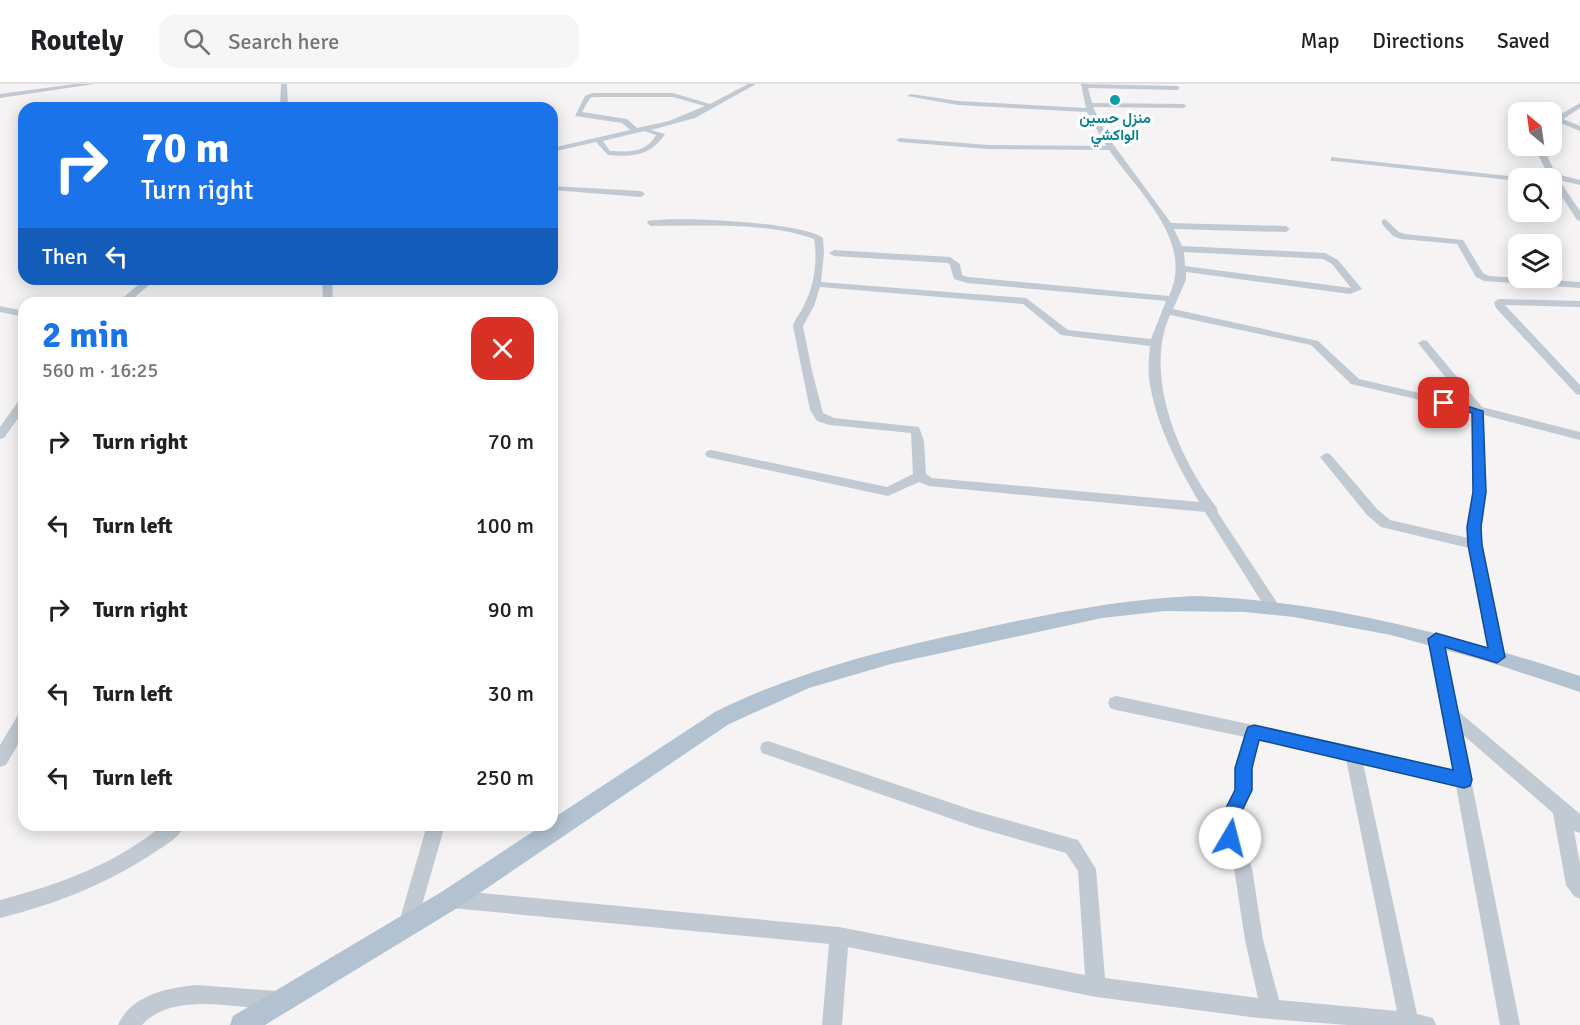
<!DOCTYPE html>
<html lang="en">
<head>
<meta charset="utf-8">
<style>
  :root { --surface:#fff; --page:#f6f6f6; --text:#202124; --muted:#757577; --line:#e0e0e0; --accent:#1a73e8 }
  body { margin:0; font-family:Signika,Vazirmatn,sans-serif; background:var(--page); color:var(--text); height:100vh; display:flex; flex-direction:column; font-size:22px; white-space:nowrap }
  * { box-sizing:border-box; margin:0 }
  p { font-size:20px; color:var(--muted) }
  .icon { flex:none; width:33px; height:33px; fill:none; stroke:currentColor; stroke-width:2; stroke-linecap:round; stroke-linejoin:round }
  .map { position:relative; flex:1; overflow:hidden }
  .details { position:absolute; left:18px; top:213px; width:540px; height:534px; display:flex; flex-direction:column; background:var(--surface); border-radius:18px; box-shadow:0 3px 15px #0003 }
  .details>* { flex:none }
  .hud { position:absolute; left:18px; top:18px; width:540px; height:183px; border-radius:18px; box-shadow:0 3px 15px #0003; background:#1a73e8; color:#fff; overflow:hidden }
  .needle { width:39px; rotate:331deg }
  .controls { position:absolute; left:1508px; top:18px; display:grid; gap:12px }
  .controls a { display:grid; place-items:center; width:54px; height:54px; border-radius:12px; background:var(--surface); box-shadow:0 3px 15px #0003; font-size:30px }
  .pin { position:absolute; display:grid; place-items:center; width:51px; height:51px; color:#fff; margin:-26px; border-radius:12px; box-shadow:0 3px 9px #0006 }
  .me { position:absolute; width:66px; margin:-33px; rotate:8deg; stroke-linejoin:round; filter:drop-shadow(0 0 4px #0008) }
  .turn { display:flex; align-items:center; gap:21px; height:126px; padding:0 24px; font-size:27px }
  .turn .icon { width:78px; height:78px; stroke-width:2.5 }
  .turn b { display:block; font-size:42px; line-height:51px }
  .then { display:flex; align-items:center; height:57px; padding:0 24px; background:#0003; gap:12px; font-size:22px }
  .round { display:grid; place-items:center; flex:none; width:63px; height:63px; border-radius:18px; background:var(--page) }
  .overview { display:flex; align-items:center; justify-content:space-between; height:102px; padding:0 24px }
  h1 { font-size:36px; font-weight:700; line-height:45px; color:var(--accent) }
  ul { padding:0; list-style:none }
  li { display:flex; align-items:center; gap:18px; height:84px; padding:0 24px }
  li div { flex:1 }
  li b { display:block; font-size:22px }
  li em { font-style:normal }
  header { display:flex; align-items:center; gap:36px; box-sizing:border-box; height:84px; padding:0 30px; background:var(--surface); border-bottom:2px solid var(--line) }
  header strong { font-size:28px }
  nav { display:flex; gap:33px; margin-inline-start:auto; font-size:21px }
  .search { width:420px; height:54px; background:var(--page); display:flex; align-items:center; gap:15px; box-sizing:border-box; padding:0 21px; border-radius:18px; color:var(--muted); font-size:22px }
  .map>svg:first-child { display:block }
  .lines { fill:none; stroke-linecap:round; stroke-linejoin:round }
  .minor { fill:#c1cad2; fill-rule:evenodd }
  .major { fill:#b3c2d1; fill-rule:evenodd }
  .route { fill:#1a73e8; stroke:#114b97; stroke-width:1.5 }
  .culture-dot { fill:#0f9aa8; stroke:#fff; stroke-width:2 }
  .labels { text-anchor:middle; stroke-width:6; stroke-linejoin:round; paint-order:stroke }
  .far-culture-label { font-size:15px; font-weight:bold; fill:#0d838f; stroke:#fff }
</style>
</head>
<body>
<header>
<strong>Routely</strong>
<div class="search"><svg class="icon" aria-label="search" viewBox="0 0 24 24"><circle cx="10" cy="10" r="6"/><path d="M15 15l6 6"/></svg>Search here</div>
<nav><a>Map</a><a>Directions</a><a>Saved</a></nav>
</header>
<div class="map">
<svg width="1580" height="941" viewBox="0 0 1580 941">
  <rect width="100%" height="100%" fill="#f5f3f3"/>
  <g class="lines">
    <path class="minor" d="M75,0h19l-94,14v-4z
      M281,0h6l1,24h-8z
      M748,0h8l-61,34 -44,12 14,4c-14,22 -33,23 -57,21l-12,-13 -44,10v-4l78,-18 -8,-7 -47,-7 10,-20 8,-3h80l37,11zM594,13h79l32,9 -36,15 -32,7 -10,-9 -45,-7 8,-14zM644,47l12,4c-10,18 -27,17 -46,16l-7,-10z
      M1081,0l96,2 3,2 -3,2 -89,-2 4,15 91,1 4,2 -4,2 -90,-1 14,29 64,87 115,3 4,3 -4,3 -112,-3 8,17 143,7 13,7 24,29 -12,5 -164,-22v8l-13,29 145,32 41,38 108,25 -49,-61 5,-3 4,1 55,66 98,25v8l-96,-25 1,77 -4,35 1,18 22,112 -2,4 -5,2 -5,-2 -2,-4 -21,-109 -88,-21 -14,-12 -47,-58 6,-4 4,1 47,55 13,11 78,18 -1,-11 6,-35 -1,-80 -121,-28 -40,-39 -141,-30c-27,61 9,144 47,193l1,5 60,91 2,4 -2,4h-10l-63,-100 -276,-26 -10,-4 -31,14 -181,-39 -2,-3 2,-3 4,-1 176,37 26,-13 -2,-41 -81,-8 -13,-4 -7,-11 -17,-84c2,-8 8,-13 11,-21 10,-18 14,-45 10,-66 -44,-17 -116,-13 -163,-13l-4,-3 1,-2c28,-5 154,1 175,17l1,15 -3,29 205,16 42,32 83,9 15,-38 -199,-18 -13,-4 -4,-14 -2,-2 -114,-7 -5,-3 5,-3 116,7 10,7 2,11 6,2 201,19c26,-55 -31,-104 -60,-146l-121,-1 -88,-7 -4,-2 4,-2 88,7 118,1 -19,-34 -129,-7 -51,-9 4,-2 47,7 128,7zM1184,168l139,7 9,5 19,24 -166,-22zM820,203l203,17 38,31 89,11c-1,10 -2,22 -1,32 6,45 28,86 50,124l-267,-24 -6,-4 -2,-33 -5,-14 -85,-9 -11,-5 -11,-42 -9,-45 11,-20z
      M1580,19v5l-17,11 17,7v5l-22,-9 -7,3v-5z
      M1534,62h8l14,28 24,6v5l-21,-5 21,31v10l-3,-1 -29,-45z
      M1331,73l187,20 4,1h-4v3l-184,-20h-3z
      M552,102l89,5 4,3 -4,3 -89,-7z
      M1385,135l14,13 6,2 58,6 20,33 6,3 91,6v6l-96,-7 -8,-4 -19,-33 -56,-5 -8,-3 -11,-12v-4z
      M145,195h11l-28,24h-11z
      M322,195h10l1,24h-10z
      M1499,215l81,2v6l-75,-2 75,80v10l-4,-1 -80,-86 -2,-6z
      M0,222l24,5v6l-24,-5z
      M24,314v12l-20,28 -4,1v-12l20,-28z
      M1436,549l5,2 2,4 15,72 122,103v19l-6,-2 6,33v35l-6,-3 -8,-11 -13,-72 -91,-79 58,291h-20l-44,-239 -93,-23 54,251 16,4 3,7h-89l-89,-7 -162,-21 -248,-50 -6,78h-20l7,-81 -378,-36 -6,-3 -3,-6 3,-6 6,-3 388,37 246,48 -7,-104 -12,-18 -91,-26 -213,-74 -2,-5 2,-5 6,-2 207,70 103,29 18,29 9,109 153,20 -13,-58 -11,-72 -13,-30 1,-22 13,-26 1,-22 9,-31 -129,-27 -6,-2 -2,-5 2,-5 6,-2 237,50 100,24 -24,-131 2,-4zM1260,656l86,19 51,252 -118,-11 -16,-60 -11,-72 -13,-30 1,-22 11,-26 1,-22z
      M24,629v21l-18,31 -6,2v-22l18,-30z
      M163,741h22c-5,11 -17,19 -27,25 -48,33 -102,54 -158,68v-18c58,-15 116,-36 163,-75z
      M427,741h18l-29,101 -2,7 -7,2 -7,-2 -2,-7z
      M196,901l81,6 7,3 3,7 -3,7 -7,3c-40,-4 -106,-19 -135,14h-24c13,-30 49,-37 78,-40z"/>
    <path class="major" d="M1196,512c133,5 258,39 384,80v16l-94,-31 -95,-26 -97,-18 -49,-5 -80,-1 -63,7 -211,46 -82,24 -80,36 -270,183 -194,118h-35l3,-9 210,-125 100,-66h9v-6l163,-107c80,-40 165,-61 252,-80 76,-17 151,-33 229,-36z"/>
  </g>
  <path class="route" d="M1444,315l39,12 3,81 -5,35 1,18 23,112 -8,6 -52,-16 27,133 -2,6 -6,2 -205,-48 -7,28v22l-13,27 -3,27 -6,2 -6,-2 -3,-6 1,-22 13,-26v-22l11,-36 2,-5 6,-2 199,45 -25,-131 8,-6 52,15 -20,-103 -1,-18 6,-35 -1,-79 -32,-8 -2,-2z"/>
  <circle class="culture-dot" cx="1115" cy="16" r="6"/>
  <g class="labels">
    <g class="far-culture-label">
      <text x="1115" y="39">منزل حسين<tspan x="1115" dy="17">الواكشي</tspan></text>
    </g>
  </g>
</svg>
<div class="controls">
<a><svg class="needle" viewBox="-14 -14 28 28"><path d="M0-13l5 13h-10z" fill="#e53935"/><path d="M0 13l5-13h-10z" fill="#757577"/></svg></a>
<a><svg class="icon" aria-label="search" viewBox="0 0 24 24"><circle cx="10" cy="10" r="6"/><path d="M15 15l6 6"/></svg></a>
<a><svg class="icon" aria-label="layers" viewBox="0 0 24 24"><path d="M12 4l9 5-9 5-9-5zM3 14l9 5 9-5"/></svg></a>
</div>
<div class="pin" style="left:1444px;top:319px;background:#d93025"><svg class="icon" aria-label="arrive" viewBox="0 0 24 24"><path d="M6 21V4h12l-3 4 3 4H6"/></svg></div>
<svg class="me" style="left:1230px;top:754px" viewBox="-20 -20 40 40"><circle r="19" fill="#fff"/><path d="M0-13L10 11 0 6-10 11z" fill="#1a73e8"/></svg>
<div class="hud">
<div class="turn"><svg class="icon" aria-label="right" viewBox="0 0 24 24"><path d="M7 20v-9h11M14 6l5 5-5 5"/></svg><div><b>70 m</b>Turn right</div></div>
<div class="then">Then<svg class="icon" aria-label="left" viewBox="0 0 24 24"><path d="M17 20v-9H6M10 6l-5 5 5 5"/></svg></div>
</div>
<section class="details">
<div class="overview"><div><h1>2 min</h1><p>560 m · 16:25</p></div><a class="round" style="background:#d93025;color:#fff"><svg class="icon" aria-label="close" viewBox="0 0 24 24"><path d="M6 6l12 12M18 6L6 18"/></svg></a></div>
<ul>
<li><svg class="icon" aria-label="right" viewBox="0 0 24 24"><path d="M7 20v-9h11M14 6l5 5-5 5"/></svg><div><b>Turn right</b></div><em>70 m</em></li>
<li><svg class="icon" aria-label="left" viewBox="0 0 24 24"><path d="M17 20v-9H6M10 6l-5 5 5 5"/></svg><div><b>Turn left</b></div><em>100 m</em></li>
<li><svg class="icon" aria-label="right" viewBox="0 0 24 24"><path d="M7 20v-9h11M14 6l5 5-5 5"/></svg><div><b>Turn right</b></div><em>90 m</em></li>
<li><svg class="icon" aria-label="left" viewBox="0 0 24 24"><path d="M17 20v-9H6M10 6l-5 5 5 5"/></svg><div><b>Turn left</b></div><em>30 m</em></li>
<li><svg class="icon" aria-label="left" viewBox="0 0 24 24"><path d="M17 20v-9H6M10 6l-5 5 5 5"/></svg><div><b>Turn left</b></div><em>250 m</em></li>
</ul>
</section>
</div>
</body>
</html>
